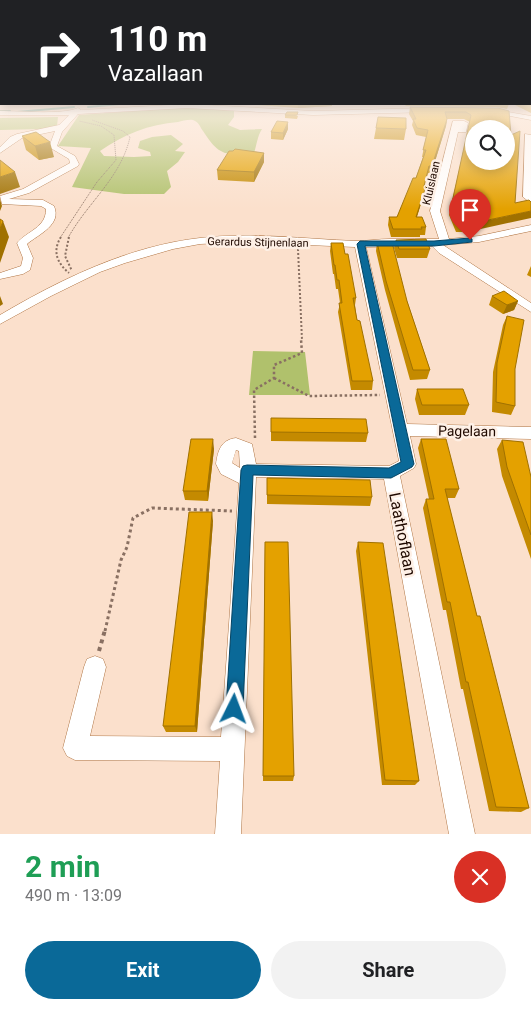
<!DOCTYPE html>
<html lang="en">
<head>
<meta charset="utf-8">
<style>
  :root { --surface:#fff; --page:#f2f2f2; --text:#202124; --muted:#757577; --accent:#0a6998 }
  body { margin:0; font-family:Roboto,sans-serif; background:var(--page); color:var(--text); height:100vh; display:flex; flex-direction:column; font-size:19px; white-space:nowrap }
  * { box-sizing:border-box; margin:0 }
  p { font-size:16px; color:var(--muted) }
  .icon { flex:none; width:28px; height:28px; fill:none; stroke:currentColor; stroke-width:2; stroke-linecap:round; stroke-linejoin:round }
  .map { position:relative; height:834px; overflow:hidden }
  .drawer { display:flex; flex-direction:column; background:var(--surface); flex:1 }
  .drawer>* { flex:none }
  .guide { position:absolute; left:0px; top:0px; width:531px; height:105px; box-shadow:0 2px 12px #0003; background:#202124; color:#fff; overflow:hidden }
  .buttons { position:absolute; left:465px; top:120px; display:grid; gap:10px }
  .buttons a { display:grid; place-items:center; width:50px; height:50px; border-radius:50%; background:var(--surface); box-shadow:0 2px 12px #0003; font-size:25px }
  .pin { position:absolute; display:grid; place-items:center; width:42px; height:42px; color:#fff; margin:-51px -21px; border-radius:50% 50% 50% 0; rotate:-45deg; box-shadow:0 0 5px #0007 }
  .pin .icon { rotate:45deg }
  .me { position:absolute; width:55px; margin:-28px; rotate:3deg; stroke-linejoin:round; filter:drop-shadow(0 0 4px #0008) }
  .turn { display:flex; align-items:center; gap:18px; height:105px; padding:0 25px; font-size:22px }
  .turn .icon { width:65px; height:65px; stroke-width:2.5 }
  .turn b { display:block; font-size:35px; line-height:42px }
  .round { display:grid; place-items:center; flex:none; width:52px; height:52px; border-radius:26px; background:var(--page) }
  .overview { display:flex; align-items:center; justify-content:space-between; height:85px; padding:0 25px }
  h1 { font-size:30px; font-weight:700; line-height:38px; color:#1e9e55 }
  .button { display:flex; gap:10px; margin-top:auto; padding:10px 25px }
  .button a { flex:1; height:58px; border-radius:30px; background:var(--accent); color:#fff; font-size:20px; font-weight:700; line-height:58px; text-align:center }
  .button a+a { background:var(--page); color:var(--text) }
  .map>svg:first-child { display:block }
  .green { fill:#b0c16c }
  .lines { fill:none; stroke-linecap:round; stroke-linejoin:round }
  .stream { stroke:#228874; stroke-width:2 }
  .minor-casing { stroke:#b07544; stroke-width:1 }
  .path-far4 { stroke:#897062; stroke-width:1; stroke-dasharray:1 1; stroke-linecap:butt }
  .path-far3 { stroke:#897062; stroke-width:2; stroke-dasharray:2 2; stroke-linecap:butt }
  .path-far2 { stroke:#897062; stroke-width:2.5; stroke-dasharray:2.5 2.5; stroke-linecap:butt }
  .path-far1 { stroke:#897062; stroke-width:3; stroke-dasharray:3 3; stroke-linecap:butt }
  .path { stroke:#897062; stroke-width:4; stroke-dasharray:4 4; stroke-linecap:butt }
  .minor { fill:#fff; fill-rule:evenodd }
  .wall { fill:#c48a00 }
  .shaded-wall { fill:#a07100 }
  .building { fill:#e4a100; stroke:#a07100; fill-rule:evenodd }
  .route { fill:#0a6998; stroke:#064463 }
  .labels { text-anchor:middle; stroke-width:5; stroke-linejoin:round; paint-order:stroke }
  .far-street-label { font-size:11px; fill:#1f0900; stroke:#fef0e6 }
  .street-label { font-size:14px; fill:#1f0900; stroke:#fef0e6 }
  .near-street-label { font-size:16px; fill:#1f0900; stroke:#fef0e6 }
</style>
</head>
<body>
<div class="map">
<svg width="531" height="834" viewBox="0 0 531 834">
  <rect width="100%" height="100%" fill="#fbe0cc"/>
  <path class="green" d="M176,108l58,1v8l-6,8 12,5 22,-1c-5,8 -5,15 -8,24 -28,3 -35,3 -51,-22 -3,-4 -4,-9 -10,-11 -4,-1 -11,1 -15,2 -29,2 -55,13 -78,29l4,5 30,1 17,-1 -1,-4 -12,-4 2,-7 12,-4 19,-2 12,9 -8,7 10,1 -7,10 -11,9 4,16 -7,7h-40l-52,-7 19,-39 -33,-2 21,-31z
    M58,117l-1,9 -15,3 -42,1v-12z
    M253,351l52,1 5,43h-61z"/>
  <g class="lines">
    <path class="stream" d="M88,107l31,-3
      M0,111h10
      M17,112l57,-5"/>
    <defs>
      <path id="minor" d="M187,104l126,7 117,-3 3,2 -3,2 -117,3 -126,-7 -109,6 -16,18 -5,14 18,10 4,8 -1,2 -49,27 -20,6 34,1 11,6c8,19 -15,28 -27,38l6,14 -3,12 -7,4 -23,5v-6l21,-7 2,-8 -6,-15c10,-12 29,-15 29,-34l-5,-3 -39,-2 -2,-8 23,-7 47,-26 -1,-4 -20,-12 6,-16 -33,7 -22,15v-6l10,-10 7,-3 42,-9 10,-10h-69v-4c19,0 63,4 78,-3l3,2z
        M491,109l40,7v4l-42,-8v-2z
        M453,121h11l4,2 -2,9h-8l-18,79 9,28 30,-3 52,-11v6l-52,11 -36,3 88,58v9l-92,-59 -7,-7 -66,1 41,177 124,3v12l-121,-3 6,28 -2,4 -14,8 75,358h-26l-65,-355 -128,-2 -15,357h-26l5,-73 -145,-1 -8,-4 -4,-8 21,-81 3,-8 8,-3 8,3 3,8 -16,69 131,1 18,-254 -18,-9 -5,-10c2,-14 5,-24 20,-26l16,6 4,20 133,2 10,-5 -44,-214 -117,-5 -38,2 -27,5 -48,14 -25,9 -49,24 -51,28v-9c61,-36 129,-69 200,-77 52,-6 104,1 156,3 11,0 23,-2 34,-2 16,0 33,0 49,0l-9,-28zM236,450l3,1 1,17 -8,-5z
        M525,134l6,1v68l-8,-6z"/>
    </defs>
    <use href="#minor" class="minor-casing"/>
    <path class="path-far4" d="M60,238l37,-56 19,-22 -2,-25 -13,-9 -22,-5
      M68,238c19,-35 53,-60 62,-101l-7,-6 -31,-11"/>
    <path class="path-far3" d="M61,237c-9,14 -4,26 8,36
      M69,237l-4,19 7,15
      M298,249l4,91"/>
    <path class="path-far2" d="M274,378l35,18 71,-1
      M255,438l-1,-48 20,-12v-13l28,-12 -1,-14"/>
    <path class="path-far1" d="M105,631l16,-71 6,-13 6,-29 19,-10 80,3"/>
    <path class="path" d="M99,651l6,-21"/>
    <use href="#minor" class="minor"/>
  </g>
  <path class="wall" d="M531,93v20l-18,-9h17z
    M257,104h75v2l-34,2 -41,-3z
    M362,104h20l-19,1z
    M404,104h105l-2,5 -11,-2 -90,-1z
    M410,107l99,4 -42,121h-11l-7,-17 21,-93 -6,-3h-17l-1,7 -15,48 -3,-1 -4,13h2l-2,8 -7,23 9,10 -1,8h-5v2h-29l-3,-12 1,-8h8l19,-39 7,-21h-1l4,-20 -10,-2 -4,-10 1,-4 -4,-7z
    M287,112l11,4 -1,3 -12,-1v-3z
    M376,128l30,1 -2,11 -30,-1z
    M288,129l-5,11 -12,-1v-7z
    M22,136l32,21 -15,3 -13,-10z
    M264,153v9l-10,20 -36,-2 -1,-10z
    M396,240l34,9 -3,9h-30l-3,-10z
    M377,242l30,59 23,69 -3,9 -17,1 -25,-90 -9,-39z
    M331,243l14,11 11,44 -1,7 2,15 16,61 -1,9h-21l-13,-78 2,-9 -2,-14h-2l-2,-15h-1l-3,-23z
    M531,266v11l-4,-2z
    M492,296l26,5 -4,9 -11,4 -14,-9z
    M507,316l8,90 -4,9 -19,-3 1,-40 10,-47z
    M417,389l52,16 -4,10h-46l-4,-16z
    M271,418l97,15 -2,9 -95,-1z
    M421,439l38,50 -4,9h-8l30,118 52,192 -8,4 -32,-1 -26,-122h-2l-15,-79h-3l-20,-102 3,-9h3l-11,-51z
    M502,440l28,33 1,4v82l-29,-83 -5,-27z
    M214,449l-6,52 -23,-1 -2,-9z
    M267,478l105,19 -2,9 -103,-2z
    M213,521l-16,211h-31l-3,-6z
    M265,542l29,234 -1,5h-30z
    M358,542l61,239 -4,4h-33l-26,-234z"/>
  <path class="shaded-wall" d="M298,104h34v2l-34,2z
    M447,119l-1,7 -15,48 1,-8z
    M288,122v7l-5,11v-7z
    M50,142l4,15 -15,3 -4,-14z
    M264,153v9l-10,20v-10z
    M15,172l5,15 -20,7v-17z
    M426,186l-2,8 -10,31 2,-8z
    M0,199l2,7 -2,5z
    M531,211v7l-64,14 2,-8z
    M3,221l6,16 -9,26v-34z
    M0,296l3,8 -3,2z
    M518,301l-4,9 -11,4 4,-9z
    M213,439l1,10 -6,52 -1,-10z
    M212,512l1,9 -16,211 -2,-6z"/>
  <path class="building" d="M530,93h1v13l-3,-2h2z
    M410,107l88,1 11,3 2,24 9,-4 -5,72 14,-3 2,2v9l-62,13h-10l-8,-17 20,-92 -5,-3h-21l2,7 -15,47h-3l-5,20h2l-10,31h6l4,10h-5l1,2h-29l-4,-12h8l16,-39h3l10,-28h-3l5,-20 -11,-2 -4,-9h3zM474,129h32v32h-32z
    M287,112h11l-1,3h-12z
    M378,117l28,1v11l-30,-1z
    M277,121l11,1 -5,11 -12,-1z
    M36,132l14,10 -15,4 -13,-10z
    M235,149l29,4 -10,19 -37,-2 12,-19h4z
    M0,160l15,12 -15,5z
    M0,219l3,2 -3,8z
    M426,239l4,10h-31l-3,-9z
    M377,242h15l15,59 23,69h-17l-27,-89z
    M331,243h12l2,11h3l8,44h-3l4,22 3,1 13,60h-21l-13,-78h3l-3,-23h-2l-2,-15h-1z
    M504,291l14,10 -11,4 -15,-9z
    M507,316l17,4 -9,49v37l-19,-4 1,-39z
    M417,389h46l6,16h-47z
    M271,418l95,1 2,14 -97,-1z
    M191,439h22l-6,52h-24z
    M421,439h25l13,50h-14l32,127h3l49,192 -33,-1 -28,-125h-2l-16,-80h-3l-21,-103h8z
    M502,440l21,2 8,35v58l-24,-68z
    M267,478l103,2 2,17 -105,-2z
    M189,512h23l-17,214h-32z
    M265,542h23l6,234h-31z
    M358,542l25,1 36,238 -34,-1z"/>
  <linearGradient id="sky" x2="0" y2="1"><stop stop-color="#59b8ce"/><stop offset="0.44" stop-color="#fdf1e8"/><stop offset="1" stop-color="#fdf1e8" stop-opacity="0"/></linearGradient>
  <rect width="531" height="209" fill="url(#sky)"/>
  <path class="route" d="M470,238l2,1v3l-38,4h-69l49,218 -2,3 -21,11 -138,-3 -10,234 -3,6 -6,3 -6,-3 -2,-6 15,-239 2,-4 4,-1 142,3 12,-6 -44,-218 3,-3h74z"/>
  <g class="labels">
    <g class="far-street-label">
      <text transform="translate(431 183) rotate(-77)" y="4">Kluislaan</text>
      <text transform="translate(258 242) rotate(1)" y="4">Gerardus Stijnenlaan</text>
    </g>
    <g class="street-label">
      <text transform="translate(467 431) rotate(1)" y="5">Pagelaan</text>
    </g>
    <g class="near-street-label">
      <text transform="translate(403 534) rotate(79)" y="6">Laathoflaan</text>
    </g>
  </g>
</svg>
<div class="buttons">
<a><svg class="icon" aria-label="search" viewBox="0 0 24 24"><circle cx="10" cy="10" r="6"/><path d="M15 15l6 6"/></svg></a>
</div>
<div class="pin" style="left:470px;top:240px;background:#d93025"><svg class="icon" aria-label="arrive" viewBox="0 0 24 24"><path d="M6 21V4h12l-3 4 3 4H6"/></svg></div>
<svg class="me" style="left:234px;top:709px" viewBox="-20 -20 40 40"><path d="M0-17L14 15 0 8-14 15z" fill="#0a6998" stroke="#fff" stroke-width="4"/></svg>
<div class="guide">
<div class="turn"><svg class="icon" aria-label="right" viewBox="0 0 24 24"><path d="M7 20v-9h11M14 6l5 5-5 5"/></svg><div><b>110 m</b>Vazallaan</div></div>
</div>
</div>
<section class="drawer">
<div class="overview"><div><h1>2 min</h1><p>490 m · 13:09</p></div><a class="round" style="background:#d93025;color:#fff"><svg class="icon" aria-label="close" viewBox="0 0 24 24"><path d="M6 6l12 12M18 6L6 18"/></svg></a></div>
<div class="button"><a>Exit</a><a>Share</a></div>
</section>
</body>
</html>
